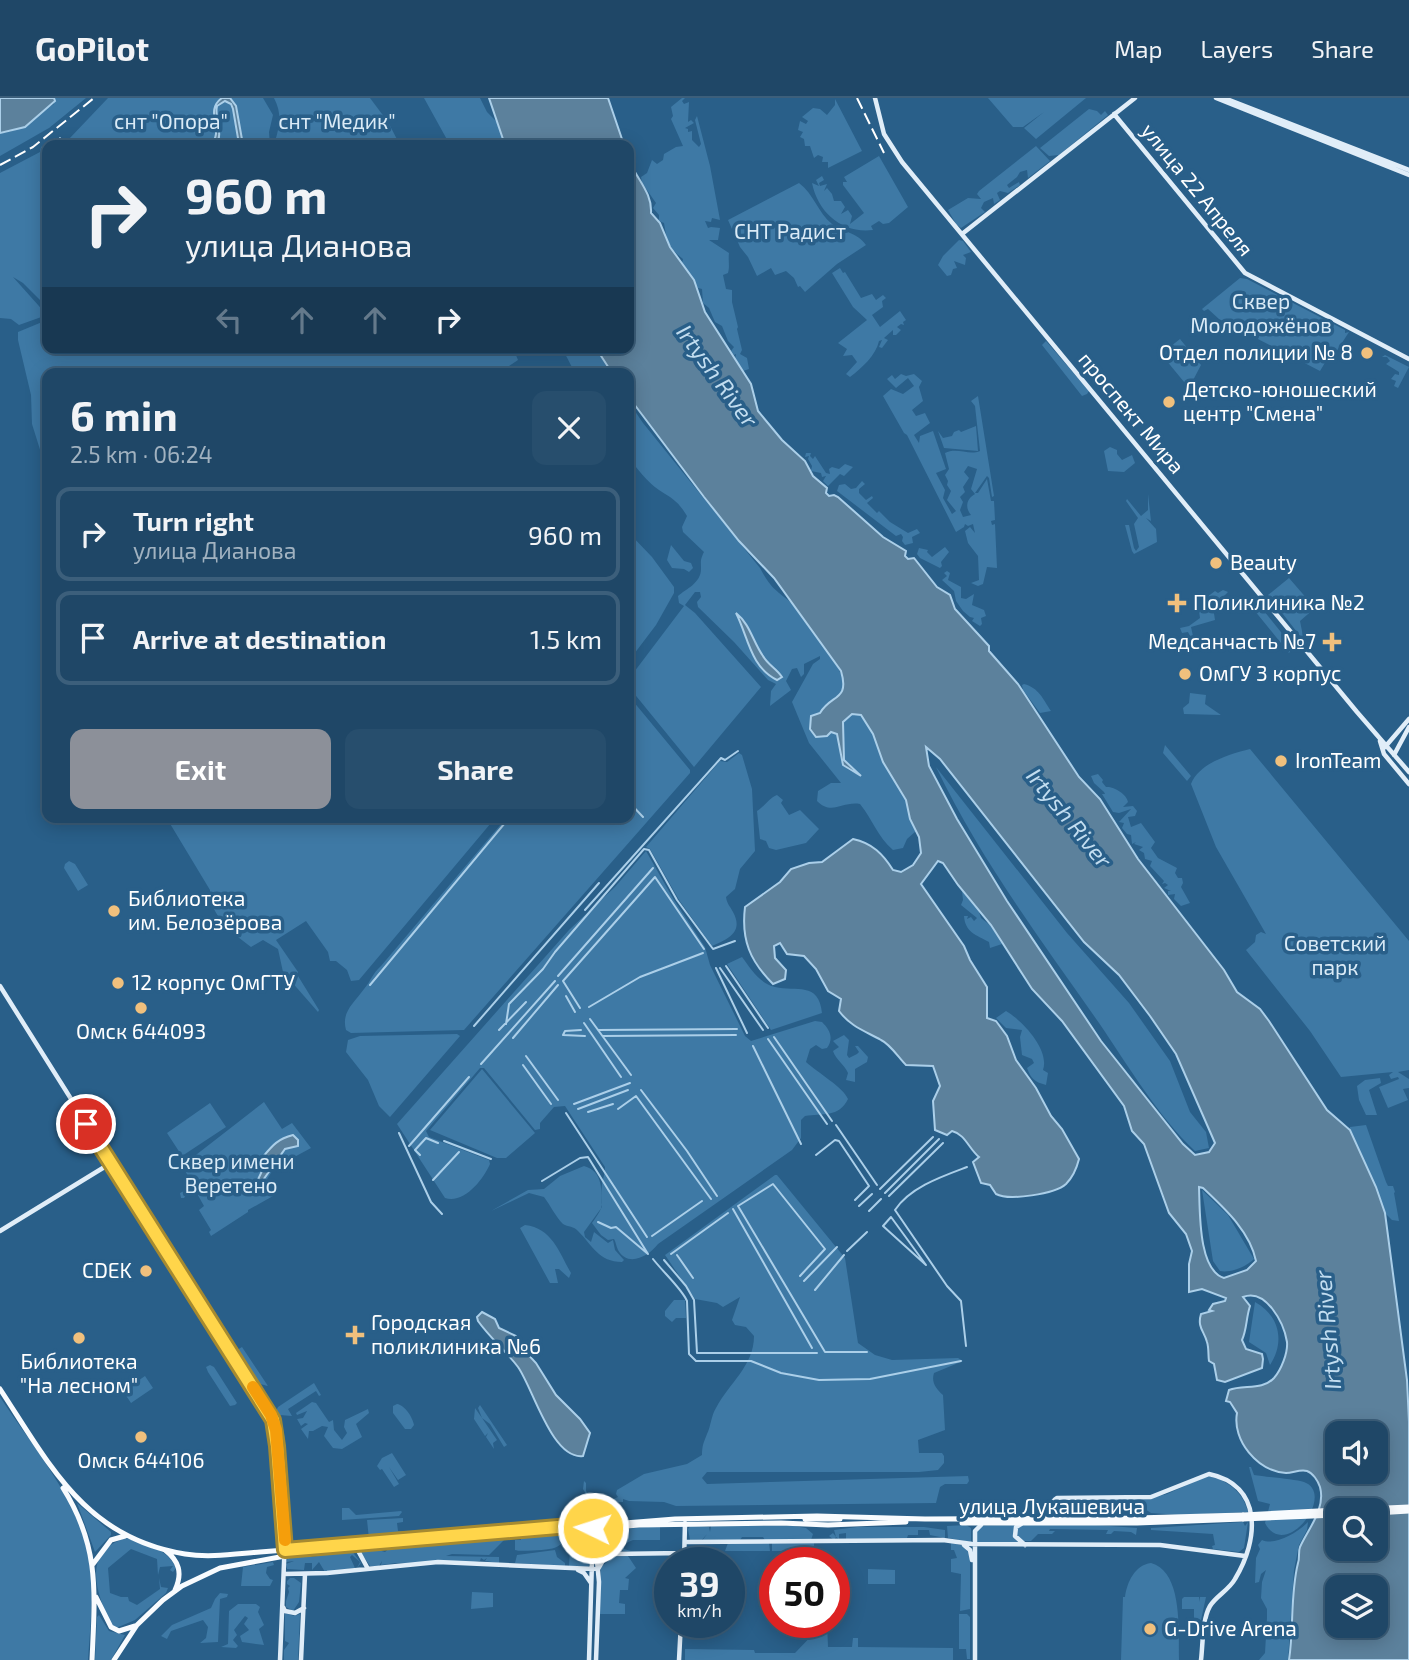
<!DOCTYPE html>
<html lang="en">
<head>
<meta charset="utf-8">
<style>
  :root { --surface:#1f4767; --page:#274e6d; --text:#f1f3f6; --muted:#a1b2c0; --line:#3c5f7b; --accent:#8c9099 }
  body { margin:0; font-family:"Exo 2",sans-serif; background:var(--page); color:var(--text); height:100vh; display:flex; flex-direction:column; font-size:26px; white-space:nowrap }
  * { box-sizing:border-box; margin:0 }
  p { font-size:23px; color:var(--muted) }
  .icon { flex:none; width:38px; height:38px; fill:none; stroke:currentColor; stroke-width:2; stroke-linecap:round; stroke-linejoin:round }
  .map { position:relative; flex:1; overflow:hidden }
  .details { position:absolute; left:42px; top:270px; width:592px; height:455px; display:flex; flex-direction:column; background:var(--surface); border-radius:14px; box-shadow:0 4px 18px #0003,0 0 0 2px var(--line) }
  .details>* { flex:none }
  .top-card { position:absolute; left:42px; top:42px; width:592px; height:214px; border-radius:14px; box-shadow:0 4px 18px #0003,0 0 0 2px var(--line); background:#1f4767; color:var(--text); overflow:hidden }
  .buttons { position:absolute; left:1325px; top:1323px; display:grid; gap:14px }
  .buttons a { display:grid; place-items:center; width:63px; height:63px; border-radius:14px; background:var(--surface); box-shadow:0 4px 18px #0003,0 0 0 2px var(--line); font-size:35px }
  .speed { position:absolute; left:654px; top:1449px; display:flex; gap:14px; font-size:35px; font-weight:700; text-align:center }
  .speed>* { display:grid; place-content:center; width:91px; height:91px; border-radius:50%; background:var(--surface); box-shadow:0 4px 18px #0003,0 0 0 2px var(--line); line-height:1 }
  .speed small { font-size:18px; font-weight:400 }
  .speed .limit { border:10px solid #d22; background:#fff; color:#111 }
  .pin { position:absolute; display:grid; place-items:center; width:60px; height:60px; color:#fff; margin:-30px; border:4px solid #fff; border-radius:50%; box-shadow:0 2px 7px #0007 }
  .me { position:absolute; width:77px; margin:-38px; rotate:274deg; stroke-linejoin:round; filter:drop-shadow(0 0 5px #0008) }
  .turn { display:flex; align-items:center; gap:24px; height:147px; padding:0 28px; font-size:32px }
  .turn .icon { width:91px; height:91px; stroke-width:2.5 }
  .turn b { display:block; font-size:49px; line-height:60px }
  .lanes { display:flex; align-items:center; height:66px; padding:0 28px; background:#0003; justify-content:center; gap:35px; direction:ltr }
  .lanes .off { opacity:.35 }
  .round { display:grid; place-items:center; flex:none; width:74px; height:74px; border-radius:14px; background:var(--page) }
  .headline { display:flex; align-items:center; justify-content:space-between; height:119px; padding:0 28px }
  h1 { font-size:42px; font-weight:700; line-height:52px }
  .cta { display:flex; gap:14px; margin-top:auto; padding:14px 28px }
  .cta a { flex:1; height:80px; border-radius:14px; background:var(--accent); color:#fff; font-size:28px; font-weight:700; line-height:80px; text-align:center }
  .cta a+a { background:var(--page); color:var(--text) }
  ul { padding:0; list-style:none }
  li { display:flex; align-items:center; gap:21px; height:94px; margin:0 14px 10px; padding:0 14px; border:4px solid var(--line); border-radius:14px }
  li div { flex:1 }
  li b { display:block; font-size:26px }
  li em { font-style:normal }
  header { display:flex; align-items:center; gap:42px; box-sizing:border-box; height:98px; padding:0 35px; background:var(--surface); border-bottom:2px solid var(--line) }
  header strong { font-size:33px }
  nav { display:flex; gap:38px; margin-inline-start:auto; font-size:24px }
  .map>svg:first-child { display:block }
  .green { fill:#3e79a5; fill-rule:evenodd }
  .water { fill:#5c819c; stroke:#abcfe9; stroke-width:2; fill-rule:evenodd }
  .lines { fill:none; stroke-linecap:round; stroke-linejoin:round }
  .stream { stroke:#abcfe9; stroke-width:2 }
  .secondary { stroke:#e0edf8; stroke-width:4.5 }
  .primary { stroke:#f8fbfe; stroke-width:5 }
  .rail { stroke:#fff; stroke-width:2; stroke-dasharray:12 5; stroke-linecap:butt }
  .primary-bridge { stroke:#f8fbfe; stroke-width:5 }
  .route-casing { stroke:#a68a30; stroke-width:18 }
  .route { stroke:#ffd54a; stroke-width:12 }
  .slow { stroke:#f59e0b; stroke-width:12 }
  .poi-dot { fill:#f0c07d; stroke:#295f89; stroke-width:2.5 }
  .labels { text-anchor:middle; stroke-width:7; stroke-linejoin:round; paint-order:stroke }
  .park-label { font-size:21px; fill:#daebf7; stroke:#295f89 }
  .street-label { font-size:21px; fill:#fff; stroke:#295f89 }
  .poi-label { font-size:21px; fill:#fff; stroke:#295f89; text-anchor:start }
  .water-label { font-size:23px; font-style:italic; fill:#c2ddf0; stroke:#295f89 }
</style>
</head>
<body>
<header>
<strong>GoPilot</strong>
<nav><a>Map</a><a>Layers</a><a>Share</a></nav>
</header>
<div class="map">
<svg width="1409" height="1562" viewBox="0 0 1409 1562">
  <rect width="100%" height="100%" fill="#295f89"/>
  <path class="green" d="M54,0h32l-37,30 -49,28v-23c24,-1 35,-17 54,-29z
    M108,0h155l10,17 -4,17 1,13h-195l-6,-6z
    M274,0h96l18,24 12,23h-126c5,-17 9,-30 0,-47z
    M424,0h56l7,14 10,10 8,23h-55z
    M682,0h3l-3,3 2,3 5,-2 -1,20 3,-2 3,3 -9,5 3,1v3l4,-1v9l7,7 2,-3 -6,-24 2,-4 13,50 10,54 -8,-2 -1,4 -6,-1 3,7 3,-1 9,1 -2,12h-9l20,13c-1,8 1,13 -1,20l-5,2 3,14 6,1v12l6,25 -1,2 5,21 -2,4 7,4 2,11 -6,2 -8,-12 1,-5 -2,1 -3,-4 3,-4 -6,-6 -6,-15 -7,-4 -6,-14 -6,-5 -1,-14 -4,-1 -16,-25 1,-4c-15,-12 -16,-18 -19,-36l-5,-2v-6l-6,-7 3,-5 -14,-20 -1,-6 6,-4 5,-13 5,4 6,-4 1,-6 12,-7 7,-1 -12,-27 2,-3 -2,-9z
    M988,0h98l-50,41 -12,-11 20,-16 -21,15h-10z
    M835,1l27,52 -34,17v-6h-6l1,-5 -5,-2 -4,3 -4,-12h-5l-1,-7 -4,-2 3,-5 -5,-2 2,-9 6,3 2,-3 -6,-4 11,-9 7,1 7,6 8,-10z
    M1089,11l8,2 4,4 4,-4 3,4 -49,40 -10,1 -9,-8z
    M55,40h3l1,3 8,4h-20v162l-24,-24 -10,-6 34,38 -28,10 -8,-6 -11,-1v-145l40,-21 1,-5z
    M1036,48l14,15 -22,17 -1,-8 -7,2 -3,5 -10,8 2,3 10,-6 1,3 -12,8 -8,-2 -3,2 3,7 -6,4 -1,-6 -9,4 -3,6 4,4 -24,16 -5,-4 -8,-14 20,-12 13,1 -4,-5 2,-3z
    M879,58l29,51 -19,16 -6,1 -4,-3 -8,5 2,4c-30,4 -55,-17 -61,-47l7,3 -3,-6 6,-4 2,4 -5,3 1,3 7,-2 -3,7 3,-3 5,6 2,7h7l4,6 -4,7 7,-4 4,6 -2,8 14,-11 -21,-28v-3h4l-3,-5z
    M799,85c15,11 19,30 33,41 12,9 25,8 34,21l-29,19 -32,28 -5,-6 -2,1 -4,-9 -8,-7 -11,4 -4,-7 -14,8 -9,-19 -8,-10 -12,-27z
    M959,142l4,1 8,11 -8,3 3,3 -1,7 -11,-4 3,7 -4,1 -2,6 -4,1 -9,-11 5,-9z
    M840,170l3,5 2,-1 16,26 11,-4 4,6 7,-5 3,3 -4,3 1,6 -11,8 8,12 20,-16 6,9 -3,2 1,3 -3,-1 -4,3 4,3 -5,5h-3v-5l-9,8 4,2 -6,8 -3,-1 3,-7 -3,1c-3,14 -17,27 -29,36l-4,-3 11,-12 -5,-7 -9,1 4,-7 -9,-6 29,-23 -14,-13 -21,-34z
    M1240,180l7,1 98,51v3l4,-1 -13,20 -4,-1 -12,20 -101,-52 -11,-10 -4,2 -2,-2z
    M47,222v28h74l28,8 -22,-8h386l5,12 -9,6 4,7h-340l-16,-6 12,6h-122v99l-15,-48 -1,-29 -13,-55v-8z
    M1180,241l21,26 -12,23 -28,-34z
    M1046,243l43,50 -2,3 -5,2 -40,-51z
    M562,250h34l14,25h-35z
    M1385,257l24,12 -11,21 -4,-2 2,-5 -5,-2 4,-5 4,1v-3l-13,-8 4,-3 -3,-4h-5z
    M901,276l5,2 8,-2 8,7 -3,6 4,14 -11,9 4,6 9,-3 5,10 -16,12 5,8 1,-7 13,-5 13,38 -10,4 9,17 -2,8 9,16 4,-3 -9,-11 4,-9 -4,-6 1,-4 -3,-6 4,-6 -4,-16c12,-6 24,3 35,-2l-5,-45 -4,-5 7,-5 16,100 -2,1 -3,-19 -2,-2 -12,17h3l9,-14 4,22h3l1,19 -4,1 1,4 3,-1 2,44 -10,-1 -4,17 -5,2 -7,-3 8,-3 -1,-24 -10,-13 -3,-12 5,-4 5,6 -2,-9 -5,2 -3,-2 -1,3 -8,5 -49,-97 -3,-2 -21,-37 8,-7 12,5 11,-8 -6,-8 -12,10 -9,-9 5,-4 3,4zM968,368l9,3 -6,20 4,5c-9,5 -10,14 -4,21l-8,2 -3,-7 3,-8 -3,-5 5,-5 -2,-5 6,-9 -5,-6z
    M628,303l15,22 117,145c11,21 16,22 33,36 11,11 50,64 51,79 1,12 -11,19 -20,24l7,25 6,2c7,21 -4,32 23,41l-16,-15 -1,-38 9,-8 9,1 12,19 10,28 23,38 4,19 6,12 -9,8 -4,9 -10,2c-16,-14 -20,-30 -33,-46 -18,-3 -28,12 -43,-3l1,-10 13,-8h10l-32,-40 -17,-41 21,-38 7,-5v-3l-16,8v10l-3,3 -4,-9 -5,1 -6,12 5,9 -21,16 1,-15 5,-7 -8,-4 -34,-38 -36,-35 -1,-5 4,-5 -1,-5h-5l-10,13 10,8 66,74 -67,80 -66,-81v-6l56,-74 -5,-3 -1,-7c8,-7 23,-13 23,-27 0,-8 -1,-9 3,-17l-21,-20 -1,-5 5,-11c-9,-15 -14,-17 -28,-26 -12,-8 -22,-22 -31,-33zM738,517c8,14 15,28 24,41 6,8 15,12 19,21l-12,-1 -12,-14 -12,-24 2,-3z
    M976,328l2,25 -34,-3 -6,-17 5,7 9,-2 2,-4 5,-2 2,2z
    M1110,349l7,3v4l5,6 10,-5 3,8 -11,9 -16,-1 -4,-20z
    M806,355h5l-1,3 3,3 2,-3 11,17 4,1 -1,-5 3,-2 7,2 6,-5 8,3 -9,9 -4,-2 -12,12 -5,-5 3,-5 -4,1 -1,-4 -10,-2 1,-5 -4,-7 1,-3 -4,1z
    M862,383l3,3 -6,5v4l7,7 6,-4 1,2 -6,5 10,10 2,-2 11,11 18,11 9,-4 3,4 -8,4 1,6 -8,2 -3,-4 1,-4 -2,-3 -5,2 -59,-45 2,-6 6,-1 6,5 5,-1z
    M1148,396l3,27 -5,-3 10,11 1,13 -23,12 -2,-3 -7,-26h4l5,23 2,3 3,-4 -5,-23 4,-6 -12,-17 1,-2 14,17 7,-6z
    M628,434l24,25 22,30v6l-18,32 -28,37z
    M671,447l13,16 7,2 2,5 -4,4 -5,-3 -12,-1 -5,-8z
    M945,449l4,5 -8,10 1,4 -2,2 -20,-10 -3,-4 2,-6 9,2 -1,2 5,5z
    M947,473l3,2 -2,7 13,7v11l5,1 8,-5 -2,11 12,5 2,6 -5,2 1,6 -2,2 -8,-5 2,-3 -4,-1 -7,-6 -7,-10 -2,-10 -12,-11 5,-4 -3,-3z
    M1289,480l26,30 -15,13 4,20 -36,-46z
    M1223,492l5,2 -5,5 2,3 -8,7h-4l2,13 -24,7 2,9 -2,2 -3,-6 -6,1 -2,-5 9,-2 11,-8 -2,-14 17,-13 3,2z
    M1252,498l41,51 -4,6 -39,-48 2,-3 -3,-4z
    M1024,586c15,4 19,15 27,27l-11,2 -17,-23 -1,-5z
    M1190,595l16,2 -1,9 16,11 -37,-1 -1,-6 6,-5z
    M628,597l62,75v3l-226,257 -113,3 -5,-3c-5,-18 8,-27 18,-41 7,-8 8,-15 17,-23l126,-149h121z
    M1165,647l26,31 -4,5 -24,-28z
    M1250,651l159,192v129l-11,2 11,7v9l-6,1 5,11 -20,8 -9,-21 20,-8 -1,-2 -7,2 -2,-4 4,-3 -52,5 -31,-46 -64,-81 9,-8 1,-7 5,-3 5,2 -50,-87 -25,-63c8,-21 39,-30 59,-35z
    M739,655l3,2 10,34 3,62 -15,18 -5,20 -9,8c1,7 4,9 7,15 11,20 -5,27 -21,34l-33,-46 -29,-51 -4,-2 74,-86 7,1z
    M936,669l131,166 62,70 41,58 20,51 16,20 3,16 -14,3c-36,-33 -68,-87 -96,-128 -58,-83 -119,-164 -163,-256z
    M1098,676l5,6 -1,2 4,5c7,-1 21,7 22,15l-5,5 10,-1 4,5 -2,5 -7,1 3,10 10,-4 14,19 -4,6 7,10 19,10 -2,5 3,5h4l1,5 -2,4 9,16 -9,3 -7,-7 1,-5 -7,1v-4h3l-7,-3 4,-3 -3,-2 -3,1 2,-3 -14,-15 2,-5 -7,-2 -1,-6 -5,-3 4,-3 -9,-3 2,-2 -4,2 -1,-9 -4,-1 -5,-6 2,-5 -5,-1 12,-13 -12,4 -6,-1 -11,-18h3l-1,-2 -10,-9 -3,-7z
    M777,697l6,5 -2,3 8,12 11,-5 19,19 -13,14 -30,7 -7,-2 -3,-7 -6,-2 -3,-28c8,-5 12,-13 20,-16z
    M166,719h330l-137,163 -8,1 -4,-11 -11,-9h-6l-2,-9 -22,-31 -30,19 22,32v4l21,34 -1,2 -35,-40 -5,-23 -15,-9 -12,7c-19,-14 -42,-32 -41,-57z
    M646,753l28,49 31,47 5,18 35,71 6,5 64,-20 7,1c8,8 12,16 5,26l-5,1 -6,-4 -6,4 -4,13c11,10 38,26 42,37 -9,19 -26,14 -43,17l-4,4v18l-9,12 -134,94c-9,12 -30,24 -40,6 -2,-4 -2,-8 -4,-11l-6,1 -7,-5 -9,-12c15,-20 8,-17 10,-39 1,-6 3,-10 3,-17l-40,-61 -11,1 -14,16v6l-5,1 -51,-62h-4l-54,63 3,6 60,23 1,4c-7,16 -26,40 -45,34l-48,-74 172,-194 46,-43z
    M69,763l6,3 13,21 -10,6 -14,-23 1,-4z
    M962,793l17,21 2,6 10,8 11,18 -12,4 -1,-6c-13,-7 -24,-10 -25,-26h4l-1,3 4,-2 3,4 3,-3 -16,-13 2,-5z
    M742,859c9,12 17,26 33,30 21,5 44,-6 47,26l-51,17 -44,-66z
    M1006,913c17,10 44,39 37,59l5,3 -2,12c-11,-3 -15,-6 -19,-17l7,-5 -2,-4 -10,-4 -2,-18 2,-7 -16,-2 -10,-10z
    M457,936l3,2 -70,81 -11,-11 -11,-26 -22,-28 2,-12 12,-4z
    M844,937l5,5 -2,15 2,3 8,-4 2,-2 -4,-6h3l10,11 -1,5 -12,7v13l-9,-2 2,-7c-4,-9 -12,-13 -15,-22l6,-4 -6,-6z
    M482,971l53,64 -29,25h-9l-67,-28z
    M1380,980l1,5 -12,7 8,25h-11l-7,-15 -2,-14 8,-6z
    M264,1004l18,27 10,-6 19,25 -37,20 -10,16 9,12 -25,14v2l-37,24 -2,-4 2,-2 -12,-20 5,-4 -9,-16 -4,-2 -7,10h-3l-1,-5 6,-3 1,-7 3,-1 -4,-10 9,-8 -3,-6z
    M210,1005l16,24 -44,29 -15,-23z
    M1366,1027l20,57 2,4h5l2,6 -1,1 5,28 -7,-1 -7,-7 -9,-26 -26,-57v-3z
    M584,1068c20,6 17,24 18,41l-18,25 1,5 6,5 3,-10 14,11 5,-3 2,10 9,10 -2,2c-23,0 -30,-17 -44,-31 -4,-5 -10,-4 -15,-7 -7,-7 -13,-19 -19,-27l-15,-4 -38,18 37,-21 16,-1 16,-13z
    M775,1077h2l68,83 13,85 17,12 17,5 66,-2 5,3 -29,12c-3,9 2,16 9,22l2,35 -27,10 1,13h23l2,3v7l-6,7 -19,2h-212l-5,6 5,6 261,-8 1,5 -2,3h-22l-5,3 -4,16 -260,3 -12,-4 -35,-1 -6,-2v3l-41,2 8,-3 -7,-12 1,-8 2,2v8l6,8 15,3 11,-5 -2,-3 1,-4 27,-16 43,-10 15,-9c0,-10 2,-13 5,-21 4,-8 4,-18 9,-26 13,-25 38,-42 38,-72l-8,-9 -11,-2 -3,-5 8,-23 -17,10 -6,-4 -22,-4 -30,-44z
    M1202,1092l26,25 26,44c-8,8 -23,14 -34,12l-7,-10z
    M525,1127c27,3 34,27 46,48l-2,5 -10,-9h-4l3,14h-8l-30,-55z
    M674,1202h11l1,18h-10l-4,4 -7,-6v-5z
    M1255,1204c25,14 30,40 15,63l-4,-12 -17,-11z
    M242,1249l26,39 -8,-2 10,20 -3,1 -29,-47 1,-2 -5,-4z
    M210,1267l4,2 23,36 -2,2 -5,1 -22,-34 -2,-5z
    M145,1278l8,12 -22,15 -8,-12z
    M314,1285l7,12 -2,1 -3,-5 -28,18 4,7 -12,-1 5,24 -3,4 -3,-1 -5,-27 4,-8z
    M0,1299c31,47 79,104 89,160 6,34 1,69 -1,103h-88z
    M312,1304l4,1 13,19 4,-2 1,10 8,10 5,-7 -3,-6 1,-7 23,-11 1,4 -13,11 6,13 -20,12 -9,-1 -9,-12 4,-9 -6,-1 -9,5h-4l-1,8 -7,-10 7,-5 -3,-1 -4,3 -4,-7 6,-1 4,-7 -10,4 -1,-2z
    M397,1306c8,1 16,14 17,21l-3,4h-6l-12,-16v-7z
    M480,1307l27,40 -3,2 -14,-23 -8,-6 15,22 -4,3 1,6 -8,-12 2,-4 -3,3 -11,-17 1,-11 7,10 -4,-10z
    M392,1355l14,22 -8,5 -9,-13 10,17 -5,3 -12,-18 -2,1 -3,-4 5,-8z
    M1249,1369h2l3,8c12,2 41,4 50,7 33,12 -19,80 -39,41l5,-19 -12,-3z
    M1207,1378c21,4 36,16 41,36l-69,3 -28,-2 -6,-4 -12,2v2l-74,2 -7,-5 5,-9 90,-2 20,-5z
    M77,1405l34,29v3l-16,17z
    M342,1410h7l7,7 45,-4 1,1 -3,4 -57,4z
    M403,1420v4l-6,1 1,8h6v5l-35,3 -2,-19z
    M1243,1424l2,4 3,-4 -4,26 -5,4 -26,-3 -1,-3 3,-1 -2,-11 -62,-4v-2z
    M1308,1424l-1,8 -8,15 -5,25 -6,90h-29l6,-7 2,-35v-9l-6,-11 1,-16 4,-12 -5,4 -2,8 -4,1 1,-25 4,-9 -2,-4 4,-5c13,6 35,-7 46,-18z
    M691,1427l18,2 1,5 1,-6h83l12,2 7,6 -2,6h-46l-2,-3h-21l-2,3 -38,1 5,-7 -6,7 -11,-1 -2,-11z
    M966,1427l5,3v14l-23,-4 -1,-12z
    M1015,1427l-2,11 5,6h-42v-11l6,-5z
    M1021,1427h75l41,3 -1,7 -5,-3 -17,-1 -3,3h-5l2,-4 -58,-1 -1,2h6l-3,3h-14l-7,7h-9l-6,-6 1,-6z
    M660,1428v14h-27l-9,4v5l7,2h-8v-6h-5l3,6 -15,3 -7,4 -3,-25 2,-2z
    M857,1429h67l21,3v8l-15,-3 -1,-5h-11v5h-10l-1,3 -61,1v-6l-7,1v5l-3,-2 -2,3 -5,-4 4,-3 3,4 -2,-7z
    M586,1433l4,4 1,28 -3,4 -19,-1 1,-17 -6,-6c-4,1 -6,4 -10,5 -5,2 -35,4 -39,2v-10h6v-4z
    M504,1439v3l-15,15 -37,-1 -6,2 53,1v6l-14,-2 2,-3 -3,2 -3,-2 -1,3 -6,1 -78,1 -15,2 1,-4 -3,5h-9l-10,-15 15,-2 10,3 6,-5z
    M126,1440c18,7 42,10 50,30l-3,4 -3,-2 3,-4 -13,1 -2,8 -1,-16 -26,-10 -23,19 2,25 11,4h7l1,4 8,4 23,-16 -1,-11 2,9 7,1 -2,5 -31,27 -19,8 -4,-1c-15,-32 -32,-75 14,-89z
    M728,1445h41l1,8h-45z
    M772,1445h42v8h-42z
    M951,1445l14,3 5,9v54l-10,2 1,-37 -10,-2v-13l6,-1 -3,-8h-3z
    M555,1452l2,7 8,6v3l-50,-3 2,-8z
    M352,1453l9,12 -4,5 3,-6 -8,-7 -2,2 5,11 -30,4 -6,-10 -7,8v-7h-7l-1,7 -17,-1 -1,-5 8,-3 -8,1 2,-4 24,-3 -1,2z
    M628,1458l8,12 -11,10 4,1 -1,11h-8l-1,13 6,1v10h-26l2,-47 12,-10z
    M273,1464l1,3 -7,2 -1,6 4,6 3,1 -3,6h-29l2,-19z
    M1151,1465c33,9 27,71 28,97h-58l2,-63h2c2,-15 10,-32 26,-34z
    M868,1471l27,1v14h-27z
    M290,1480h4l7,5 -2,19 -6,9 -7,-4v-6l3,-9 -1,-4 2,-2 -3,-2v-3z
    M472,1494l21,1v14l-22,2z
    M220,1495l8,1 -1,3 -7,2 -2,43 -18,1 6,-5 2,-11 -5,-7 -32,11 -4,8 -6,-3 11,-11 39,-17 4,-9z
    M1184,1499h15l1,5v-5h6l-5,23 -7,-2v-9h-12v-10z
    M238,1506h18l4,3 -2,5 6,13 -5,4 5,16 -22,-3 -2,-6 9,-6 -5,-6 4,-6 -3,-2 -11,14 3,5 -4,5 5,6 -2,2 -15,-1 7,-3 1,-33z
    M285,1515l9,3 6,-2 -2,46h-14v-10l5,-7 -4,-2z
    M959,1516h8l3,3v42h-3l-1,-10h-7z
    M99,1517l10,16 16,4 -14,25h-16l2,-43z
    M820,1524h7l1,25h24l1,-9h5v9l95,1v12h-268v-11l69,1 1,3h40l25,-26z"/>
  <path class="water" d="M0,0h54l1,3 -30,26 -25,6z
    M222,0h8l6,8 7,39 -4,-1 -6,-35 -2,-5 -6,-3 -8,5c-3,14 7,27 -1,39h-6c16,-13 -7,-34 12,-47z
    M489,0h119l16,47h-119z
    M628,73l1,2 6,-1c8,14 17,25 16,41l9,10 10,24 24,33 11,32 46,72 7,27 24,29 23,21 8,15 14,12 -1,5 3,3 5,-1 4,2 45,40 23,14 -1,5 3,3 6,-1 23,29 13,8 5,14 34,37v5l29,33 61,93 21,22 38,60 86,111 13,22 23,17 9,12 58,89 23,20 26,57 9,26 22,167 2,42v238h-120c5,-32 1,-65 9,-97 2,-5 0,-11 2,-16 8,-18 26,-38 20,-60 -2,-6 -7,-14 -13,-16 -7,-2 -14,2 -21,2 -29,-2 -54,-33 -49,-60l-7,-11 -4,-1 3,-11c14,-6 33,1 45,-12 7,-8 14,-25 13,-36 -3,-19 -21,-54 -44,-45l7,9c-4,12 -3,23 -8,34l4,9 16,5 1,5 -1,9 -37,14 -8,-2 -3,-16 -5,-3c-1,-6 0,-13 -2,-19 -3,-11 -10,-15 -6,-28l11,-3 -3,-1 4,-6 12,-3 1,-3 -24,-9 -13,3v-28l3,-13 -6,-17 -17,-21 -25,-69 -12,-13 -8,-25 -62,-85 -30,-32 -41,-64 -33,-40 -15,-22 -5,-2 -17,23 43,62 6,14 17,27v31l9,3 11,15 9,24 20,28 15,28 11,13 17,30c-2,8 -7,19 -13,25 -11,10 -57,17 -70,10l-6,-9 -9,-2 -8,-21 6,-5c-10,-8 -14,-23 -27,-26l-5,4 -12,-5 -2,-29 7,-15 -7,-20 -27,-1c-7,-7 -16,-21 -25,-25 -16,-9 -30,-13 -42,-29l2,-12 -13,-8 -12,-22 -12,-13 -17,-2 -7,-11 -6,3 1,12 11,12 -1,9 -12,5c-23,-23 -32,-44 -28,-77l35,-25 11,-13 18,-6 13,-1 31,-23c19,4 30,15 40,31l8,2 12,-7 8,-12 -2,-16 -9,-18 -4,-19 -23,-38 -10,-28 -12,-19 -9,-1 -9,8 1,38 17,16 -18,-11 -6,-31 -6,-2 -4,4 -11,1 -6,-8 1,-13 9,-3c11,-19 30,-12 21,-42l-67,-93 -35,-37 -35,-44 -76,-101v-23h-16l-16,-25h32zM926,649l14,12 144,183 35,33 31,41 26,38 39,89 -6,9 -14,3 -12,-11 -82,-103 -94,-140 -50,-82 -28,-53zM1199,1089l4,1c21,20 47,43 53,73l-9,9 -23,8c-26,-8 -24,-67 -25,-91zM1337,1335h39v39h-39zM1337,1412h39v39h-39zM1337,1489h39v39h-39z
    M736,515c14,11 17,29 27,43 5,9 13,12 19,21l-5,3c-27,-13 -29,-44 -41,-67z
    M293,1037l5,5v6l-13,3 -31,44 -3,1 13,-27 -2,-9c10,-12 15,-19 31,-23z
    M482,1214l13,7 4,9 17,8 6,12 14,15 20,32 24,24 10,14 -7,23c-31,4 -50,-68 -65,-89 -12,-16 -28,-29 -40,-46l-1,-4z"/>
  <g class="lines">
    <path class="stream" d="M60,40l5,7
      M628,703l15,16
      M585,812l136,-152 4,2 13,-9
      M726,868l42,62
      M716,870l31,65
      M720,870l43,62
      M558,878l95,-108
      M370,887l140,-168
      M566,898l9,16
      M589,909l51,-30 63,-24
      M580,910l-17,-27 92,-104 49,72
      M590,921l41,56
      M584,925l37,54
      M506,926l3,-20 34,-35 12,-17 89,-103 5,1 28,50 36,49 22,-8
      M474,928l125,-143
      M499,932l27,-28
      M581,932l-16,1 -2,4 22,1
      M598,932l139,-1
      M603,938l133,-1
      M774,939l58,84
      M513,940l45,-53
      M768,941l59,85
      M753,948l48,98
      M526,958l32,44
      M481,966l74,-83
      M523,967l28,39
      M641,992l46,61 30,45
      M574,1006l56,-21
      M578,1011l50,-19
      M618,1011l18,-13 75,103
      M588,1014l25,-8
      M566,1015l81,124
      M836,1027l41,60
      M399,1035l32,69 11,12
      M444,1043l47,18
      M409,1048l60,-69
      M420,1057l-5,-5 11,-12 12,5
      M816,1057l19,-15 4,1 30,45 -14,14
      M433,1082l26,-28
      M542,1083l38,-23 8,-1 60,97 -32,-27 -5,1 -13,-6
      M880,1091l53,-52
      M885,1095l54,-54
      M889,1098l54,-53
      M859,1108l13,-12
      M733,1111l79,139
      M869,1113l12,-12
      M891,1119l35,48 -43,-39z
      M652,1138l50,-35
      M847,1153l20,-19
      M671,1156l57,-41
      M677,1157l16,23
      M653,1161c10,13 29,30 34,42l2,53 7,7h55l30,12 38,7 51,-1 91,-18
      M664,1162l22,26 8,14 3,53h120
      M800,1178l25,-27 -52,-65 -35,22 87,146h42
      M804,1183l33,-34
      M815,1192l29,-35
      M966,1248l-5,-45 -14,-15 -52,-76c15,-23 48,-34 72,-43"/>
    <path class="secondary" d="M875,0l9,36 18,28 455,550 52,60
      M1216,0l193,77
      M1224,0l185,72
      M1114,16l131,159 164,86
      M962,136l173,-136
      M1380,643l4,13 25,30
      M1385,649l24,-28
      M1394,657l15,-28
      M0,888l273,434 4,25 8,94 -5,121
      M0,1133l111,-68
      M1042,1420c10,-5 6,-15 15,-20l94,-1 58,-23c54,11 50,66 26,105 -6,11 -19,17 -25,27 -8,14 -7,38 -9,54
      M1021,1426l-5,3 -1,9 10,9
      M594,1432l5,52 -3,78
      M685,1444l258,-2 29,4 188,1 85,11
      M355,1447l13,24
      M964,1447l6,5 2,10
      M684,1465l1,-40
      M598,1471l7,-12 7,-3 72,-1
      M578,1472l6,3 7,10
      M284,1476l43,-1 111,-11 156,7
      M283,1509l2,4 10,2 9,-5
      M301,1562l4,-86
      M589,1562l4,-132
      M679,1562l2,-38
      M975,1562v-129l6,-6"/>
    <path class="primary" d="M0,1291c50,76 85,149 185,165 24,4 50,0 75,-2l415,-33 142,-3 108,3 212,-1 106,-3
      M63,1390c37,59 32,105 29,172
      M1341,1412l68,-3
      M1376,1415l33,-2
      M805,1421h35
      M962,1425h175l106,-4
      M165,1452c14,11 18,23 10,40
      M93,1466l18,-24 14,-4
      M96,1499l15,30 8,4 16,-5
      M114,1562l23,-35 26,-25 19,-14 38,-18 65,-12 71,-8 283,-23 142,-2 47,2 78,-3"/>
    <path class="rail" d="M857,0l27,55
      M0,67l33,-18 61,-49"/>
    <path class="primary-bridge" d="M1243,1417l94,-5
      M1243,1421l94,-4"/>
  </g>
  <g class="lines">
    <defs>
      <path id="route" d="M86,1026l187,296 4,26 8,104 308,-26v4"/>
    </defs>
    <use href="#route" class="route-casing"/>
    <use href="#route" class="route"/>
    <path class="slow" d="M253,1289l18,28 5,15 9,110"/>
  </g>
  <g class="poi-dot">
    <circle cx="1367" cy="255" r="7"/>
    <circle cx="1169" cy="304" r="7"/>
    <circle cx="1216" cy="465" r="7"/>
    <path d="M1173.5 494.5h7v7h7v7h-7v7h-7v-7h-7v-7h7z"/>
    <path d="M1328.5 533.5h7v7h7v7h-7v7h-7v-7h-7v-7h7z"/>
    <circle cx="1185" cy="576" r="7"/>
    <circle cx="1281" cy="663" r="7"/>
    <circle cx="114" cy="813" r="7"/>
    <circle cx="118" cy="885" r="7"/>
    <circle cx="141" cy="910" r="7"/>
    <circle cx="146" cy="1173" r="7"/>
    <path d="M351.5 1226.5h7v7h7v7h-7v7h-7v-7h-7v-7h7z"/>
    <circle cx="79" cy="1240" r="7"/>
    <circle cx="141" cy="1339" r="7"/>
    <circle cx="1150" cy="1531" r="7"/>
  </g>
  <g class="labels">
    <g class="park-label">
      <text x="171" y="31">снт "Опора"</text>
      <text x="337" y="31">снт "Медик"</text>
      <text x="790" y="141">СНТ Радист</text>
      <text x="1261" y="211">Сквер<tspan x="1261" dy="24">Молодожёнов</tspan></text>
      <text x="1335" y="853">Советский<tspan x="1335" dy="24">парк</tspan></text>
      <text x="231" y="1071">Сквер имени<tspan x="231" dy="24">Веретено</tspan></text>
    </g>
    <g class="street-label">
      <text transform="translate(1197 92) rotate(51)" y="7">улица 22 Апреля</text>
      <text transform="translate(1131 315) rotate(50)" y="7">проспект Мира</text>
      <text x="1052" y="1416">улица Лукашевича</text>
    </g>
    <g class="poi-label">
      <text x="1353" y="262" text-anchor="end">Отдел полиции № 8</text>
      <text x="1183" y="299">Детско-юношеский<tspan x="1183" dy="24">центр "Смена"</tspan></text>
      <text x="1230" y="472">Beauty</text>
      <text x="1193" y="512">Поликлиника №2</text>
      <text x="1316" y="551" text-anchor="end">Медсанчасть №7</text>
      <text x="1199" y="583">ОмГУ 3 корпус</text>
      <text x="1295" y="670">IronTeam</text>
      <text x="128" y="808">Библиотека<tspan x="128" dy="24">им. Белозёрова</tspan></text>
      <text x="132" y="892">12 корпус ОмГТУ</text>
      <text x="141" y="941" text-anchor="middle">Омск 644093</text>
      <text x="132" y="1180" text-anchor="end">CDEK</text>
      <text x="371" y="1232">Городская<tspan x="371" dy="24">поликлиника №6</tspan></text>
      <text x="79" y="1271" text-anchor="middle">Библиотека<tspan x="79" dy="24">"На лесном"</tspan></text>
      <text x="141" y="1370" text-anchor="middle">Омск 644106</text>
      <text x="1164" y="1538">G-Drive Arena</text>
    </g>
    <g class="water-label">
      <text transform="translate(717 278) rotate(54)" y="8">Irtysh River</text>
      <text transform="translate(1069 720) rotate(51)" y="8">Irtysh River</text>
      <text transform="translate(1328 1232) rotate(-95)" y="8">Irtysh River</text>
    </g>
  </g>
</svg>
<div class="buttons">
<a><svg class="icon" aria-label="sound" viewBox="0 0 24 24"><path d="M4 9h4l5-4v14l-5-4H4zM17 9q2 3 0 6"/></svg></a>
<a><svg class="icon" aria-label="search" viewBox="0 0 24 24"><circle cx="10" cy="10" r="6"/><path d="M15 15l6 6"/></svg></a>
<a><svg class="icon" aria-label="layers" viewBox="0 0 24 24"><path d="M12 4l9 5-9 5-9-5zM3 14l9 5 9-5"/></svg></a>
</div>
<div class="speed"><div>39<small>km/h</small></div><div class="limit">50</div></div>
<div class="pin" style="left:86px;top:1026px;background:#d93025"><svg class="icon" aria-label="arrive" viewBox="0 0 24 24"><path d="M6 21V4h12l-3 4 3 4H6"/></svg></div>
<svg class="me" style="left:593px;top:1430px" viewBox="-20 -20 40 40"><circle r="17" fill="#ffd54a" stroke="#fff" stroke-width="3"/><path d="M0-11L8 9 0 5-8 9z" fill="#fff"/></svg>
<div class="top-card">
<div class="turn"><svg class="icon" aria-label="right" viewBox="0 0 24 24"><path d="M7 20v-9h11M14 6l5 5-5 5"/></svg><div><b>960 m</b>улица Дианова</div></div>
<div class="lanes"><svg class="icon off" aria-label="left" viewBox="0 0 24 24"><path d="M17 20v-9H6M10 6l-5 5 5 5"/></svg><svg class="icon off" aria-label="ahead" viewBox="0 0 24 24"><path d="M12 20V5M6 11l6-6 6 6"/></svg><svg class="icon off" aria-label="ahead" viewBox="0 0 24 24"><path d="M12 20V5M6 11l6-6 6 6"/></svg><svg class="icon" aria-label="right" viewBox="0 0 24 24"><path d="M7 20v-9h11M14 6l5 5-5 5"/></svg></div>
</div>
<section class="details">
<div class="headline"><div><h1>6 min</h1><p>2.5 km · 06:24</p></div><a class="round"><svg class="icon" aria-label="close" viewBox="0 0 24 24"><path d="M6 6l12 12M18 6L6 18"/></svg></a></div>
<ul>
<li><svg class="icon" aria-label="right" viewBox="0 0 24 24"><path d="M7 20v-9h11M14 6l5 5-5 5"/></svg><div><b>Turn right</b><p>улица Дианова</p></div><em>960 m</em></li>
<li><svg class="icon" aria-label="arrive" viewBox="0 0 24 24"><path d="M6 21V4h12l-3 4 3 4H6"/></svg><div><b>Arrive at destination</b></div><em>1.5 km</em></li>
</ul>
<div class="cta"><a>Exit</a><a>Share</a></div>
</section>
</div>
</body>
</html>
